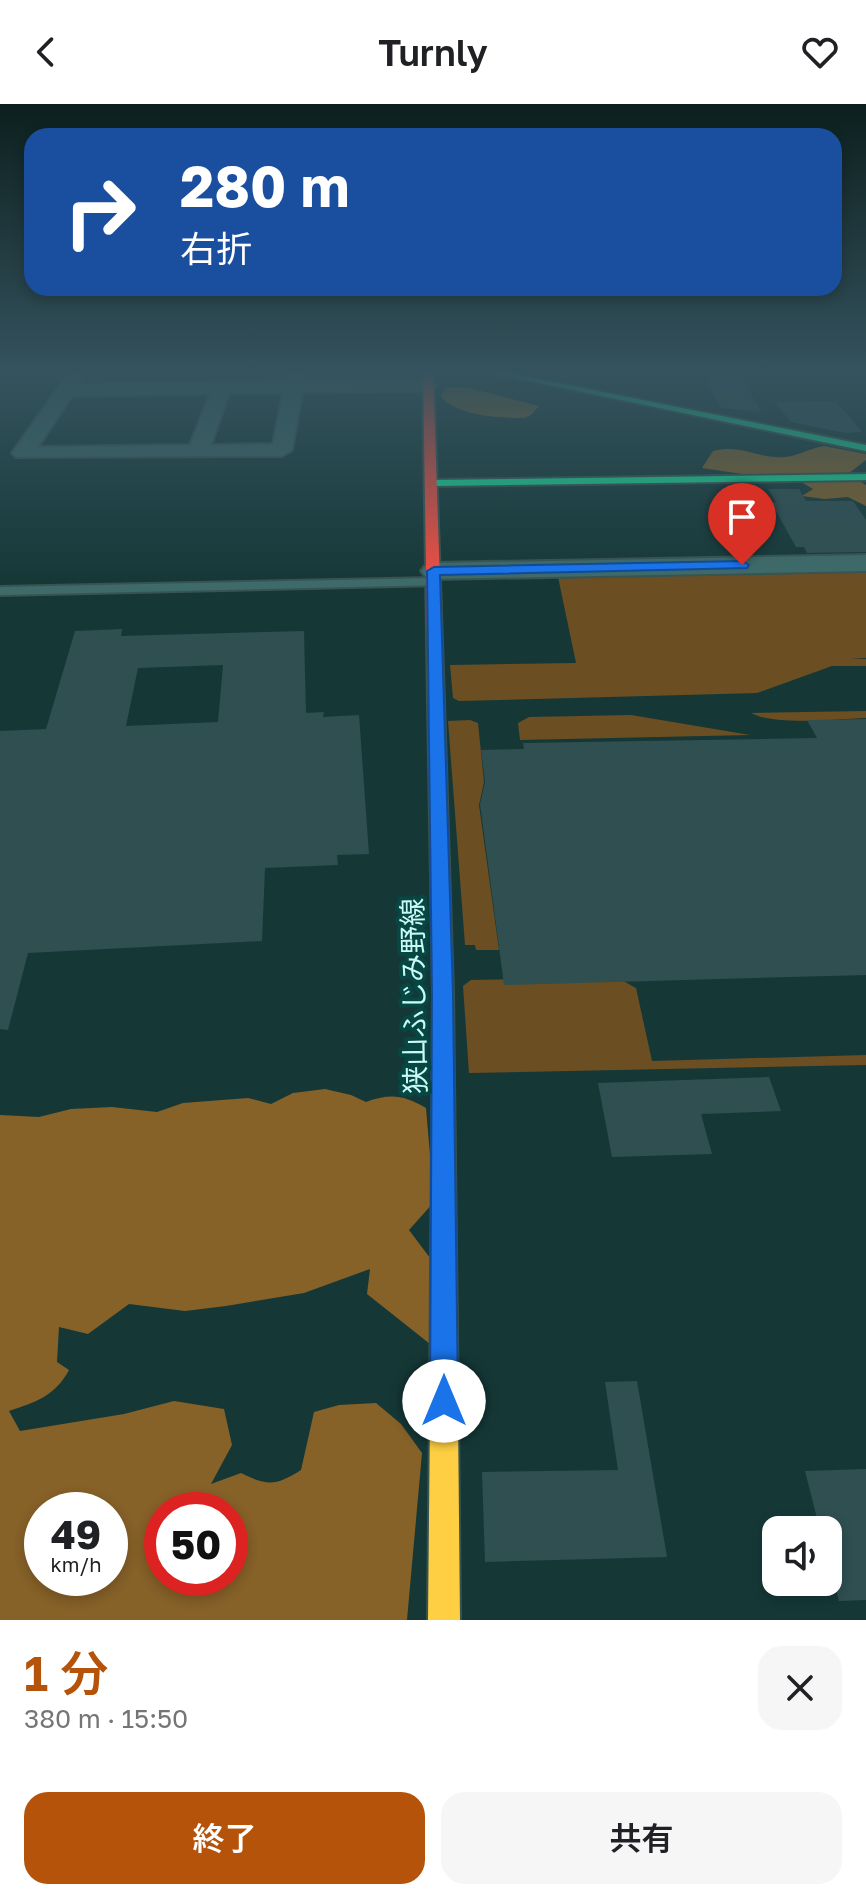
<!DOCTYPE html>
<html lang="ja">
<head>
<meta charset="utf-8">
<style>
  :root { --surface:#fff; --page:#f6f6f6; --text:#202124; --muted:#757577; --accent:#b45309 }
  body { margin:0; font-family:"Golos Text","Noto Sans JP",sans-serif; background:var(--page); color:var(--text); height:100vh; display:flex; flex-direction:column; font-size:30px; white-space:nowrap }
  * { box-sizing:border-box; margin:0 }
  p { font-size:26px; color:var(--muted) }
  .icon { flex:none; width:44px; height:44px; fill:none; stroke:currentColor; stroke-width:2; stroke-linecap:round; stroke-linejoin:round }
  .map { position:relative; height:1516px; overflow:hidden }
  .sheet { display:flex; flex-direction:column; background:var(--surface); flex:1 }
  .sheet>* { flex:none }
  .guide { position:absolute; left:24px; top:24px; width:818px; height:168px; border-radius:24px; box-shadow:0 4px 12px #0003; background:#1a4fa0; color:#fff; overflow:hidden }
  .tools { position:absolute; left:762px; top:1412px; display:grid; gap:16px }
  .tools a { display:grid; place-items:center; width:80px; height:80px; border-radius:16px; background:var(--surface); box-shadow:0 4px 12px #0003; font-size:40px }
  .speed { position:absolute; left:24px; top:1388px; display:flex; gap:16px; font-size:40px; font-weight:700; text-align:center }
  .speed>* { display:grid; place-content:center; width:104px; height:104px; border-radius:50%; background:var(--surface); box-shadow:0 4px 12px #0003; line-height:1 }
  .speed small { font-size:20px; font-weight:400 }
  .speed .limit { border:12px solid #d22; background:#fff; color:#111 }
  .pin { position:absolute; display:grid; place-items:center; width:68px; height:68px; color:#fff; margin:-82px -34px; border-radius:50% 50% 50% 0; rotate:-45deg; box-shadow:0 0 8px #0007 }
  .pin .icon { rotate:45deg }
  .me { position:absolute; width:88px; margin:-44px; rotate:0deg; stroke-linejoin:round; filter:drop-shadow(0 0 6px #0008) }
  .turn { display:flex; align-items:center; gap:28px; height:168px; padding:0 24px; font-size:36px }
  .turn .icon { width:104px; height:104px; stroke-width:2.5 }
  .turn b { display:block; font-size:56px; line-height:68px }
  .round { display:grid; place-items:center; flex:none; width:84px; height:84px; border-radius:24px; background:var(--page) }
  .headline { display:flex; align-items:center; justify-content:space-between; height:136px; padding:0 24px }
  h1 { font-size:48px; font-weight:600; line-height:60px; color:var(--accent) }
  .button { display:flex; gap:16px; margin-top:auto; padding:16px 24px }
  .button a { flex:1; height:92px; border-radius:24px; background:var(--accent); color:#fff; font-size:32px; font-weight:600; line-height:92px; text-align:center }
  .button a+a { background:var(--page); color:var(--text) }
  header { display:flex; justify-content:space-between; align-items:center; height:104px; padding:0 24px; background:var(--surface); font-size:36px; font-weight:600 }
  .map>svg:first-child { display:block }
  .green { fill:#6c4e23 }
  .forest { fill:#866128; fill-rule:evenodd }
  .building { fill:#2f4f51; fill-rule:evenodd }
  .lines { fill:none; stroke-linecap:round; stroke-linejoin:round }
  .lane-casing { stroke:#385452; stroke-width:4 }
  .street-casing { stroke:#385452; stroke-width:4 }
  .fast-casing { stroke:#385452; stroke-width:4 }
  .slow-casing { stroke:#385452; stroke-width:4 }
  .jam-casing { stroke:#385452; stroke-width:4 }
  .lane { fill:#3e6b69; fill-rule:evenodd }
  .street { fill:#3e6b69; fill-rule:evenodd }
  .fast { fill:#16e098; fill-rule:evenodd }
  .slow { fill:#ffcf43; fill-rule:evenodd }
  .jam { fill:#f24e42; fill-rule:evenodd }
  .route { fill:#1a73e8; stroke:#114b97; stroke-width:2 }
  .labels { text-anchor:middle; stroke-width:8; stroke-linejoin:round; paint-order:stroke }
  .street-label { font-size:28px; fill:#cafaf6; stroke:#064744 }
</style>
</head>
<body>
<header><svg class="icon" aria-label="back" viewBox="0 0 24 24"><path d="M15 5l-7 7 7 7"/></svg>Turnly<svg class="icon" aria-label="heart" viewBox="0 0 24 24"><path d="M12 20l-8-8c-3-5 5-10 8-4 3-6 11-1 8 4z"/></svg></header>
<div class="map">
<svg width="866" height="1516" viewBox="0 0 866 1516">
  <rect width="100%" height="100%" fill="#153837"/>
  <path class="green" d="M866,462v92h-16l16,1v7h-34l-75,27 -298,8 -6,-3 -3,-33 126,-2 -19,-91z
    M866,607v7c-29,1 -91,8 -115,-5z
    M631,611l119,20 -230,5 -2,-17 11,-6z
    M470,616l8,3 6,59 -5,23 20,145h-23l-1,-5h-10l-17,-224z
    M616,873l20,11 16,73 214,-6v10l-397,8 -6,-87 8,-6z"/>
  <path class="forest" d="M453,283l17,1 69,18 -8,9 -7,3c-27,0 -64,-2 -83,-21l3,-8z
    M824,342l42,8v6l-18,14 18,11v21l-18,-9 -23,2 -23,-3 11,-7 -10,-6 -101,-15 11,-17c27,-6 37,4 62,6 19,2 31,-8 49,-11z
    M325,985l26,6 15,7c24,-9 38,-7 60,6l8,94 -25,28 21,28v86l-63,-50 3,-25 -66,24 -78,13 -41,5 -56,-7 -41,30 -29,-7 -2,35 12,8c-14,26 -33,32 -60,41l11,20 104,-17 50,-13 50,8 8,36 -21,39 30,-11c26,13 35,13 60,-3l13,-58 25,-7 37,-2 25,21 21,29 -15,167h-407v-505l39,2 32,-8 41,-2 45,5 26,-9 65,-5 23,6 22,-11zM42,1406h68v68h-68zM162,1406h68v68h-68z"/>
  <path class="building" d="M706,276h36l20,32 -41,-4z
    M836,297l26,31 -17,1 -54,-11 -16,-20z
    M768,385h31l7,12h47l13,19v32l-59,1 -3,-6h-8l-25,-45h5z
    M122,525l-1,7 183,-5 2,82 18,-1 -1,5 36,-2 10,139 -32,1 1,10 -73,3 -3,73 -234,12 -20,77 -8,-1v-298l46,-2 29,-98zM223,561l-5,57 -92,4 12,-58z
    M866,615v256l-362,10 -24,-181 5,-22 -4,-32 43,-1 -1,-6 294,-5 -10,-18z
    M769,973l12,34 -80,3 11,40 -100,3 -14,-74z
    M637,1277l30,176 -182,5 -3,-90 136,-2 -13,-88z
    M866,1365v131l-27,1 -11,-42v-29h-8l-15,-59z"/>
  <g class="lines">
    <defs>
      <path id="lane" d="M434,474l5,1v6l-439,10v-8z"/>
      <path id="street" d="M70,267h18l-9,13 207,-3 2,-10h18l-2,10 124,-2 9,6 -9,6 -126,1 -10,58 -10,6 -266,1 -4,-4zM229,289h54l-10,51 -62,1zM210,290l-20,51 -152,2 34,-51z
        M866,451v16l-432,8 -9,-3 -4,-5 4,-5 9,-3z"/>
      <path id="fast" d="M482,267h17l367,74v6z
        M866,370v6l-435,6 -6,-3 6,-3z
        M436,594l8,5 9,291 5,423 -4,9 -10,4 -10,-4 -4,-9 3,-423 -5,-291z"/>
      <path id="slow" d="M444,1300l10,4 4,9 2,203h-32l2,-203 4,-9z"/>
      <path id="jam" d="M423,267h10l11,332 -8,5 -8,-5z"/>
    </defs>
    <use href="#lane" class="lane-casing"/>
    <use href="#street" class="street-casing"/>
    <use href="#fast" class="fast-casing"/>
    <use href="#slow" class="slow-casing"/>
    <use href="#jam" class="jam-casing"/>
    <use href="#lane" class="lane"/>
    <use href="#street" class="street"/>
    <use href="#fast" class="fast"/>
    <use href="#slow" class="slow"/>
    <use href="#jam" class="jam"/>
  </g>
  <linearGradient id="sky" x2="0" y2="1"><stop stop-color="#0c1f1e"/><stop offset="0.56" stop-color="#35535e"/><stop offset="1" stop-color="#35535e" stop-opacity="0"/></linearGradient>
  <rect width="866" height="479" fill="url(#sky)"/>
  <path class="route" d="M742,457l7,4 -2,3 -307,7 13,419 5,407 -4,9 -10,4 -10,-4 -4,-9 2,-407 -5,-423 7,-4z"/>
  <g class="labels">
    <g class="street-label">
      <text transform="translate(414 892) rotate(-91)" y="10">狭山ふじみ野線</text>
    </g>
  </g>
</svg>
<div class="tools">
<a><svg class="icon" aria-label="sound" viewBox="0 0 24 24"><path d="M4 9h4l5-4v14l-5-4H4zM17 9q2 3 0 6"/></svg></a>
</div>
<div class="speed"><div>49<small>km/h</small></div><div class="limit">50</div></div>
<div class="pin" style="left:742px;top:461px;background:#d93025"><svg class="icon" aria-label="arrive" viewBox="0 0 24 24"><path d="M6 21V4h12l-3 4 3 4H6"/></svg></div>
<svg class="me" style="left:444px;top:1297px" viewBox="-20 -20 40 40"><circle r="19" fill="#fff"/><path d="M0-13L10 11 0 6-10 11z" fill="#1a73e8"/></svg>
<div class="guide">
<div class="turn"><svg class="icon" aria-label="right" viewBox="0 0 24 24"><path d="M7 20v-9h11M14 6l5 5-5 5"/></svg><div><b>280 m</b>右折</div></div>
</div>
</div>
<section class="sheet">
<div class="headline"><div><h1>1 分</h1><p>380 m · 15:50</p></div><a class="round"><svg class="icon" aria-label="close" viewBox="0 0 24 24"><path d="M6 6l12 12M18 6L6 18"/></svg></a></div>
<div class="button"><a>終了</a><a>共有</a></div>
</section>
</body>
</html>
